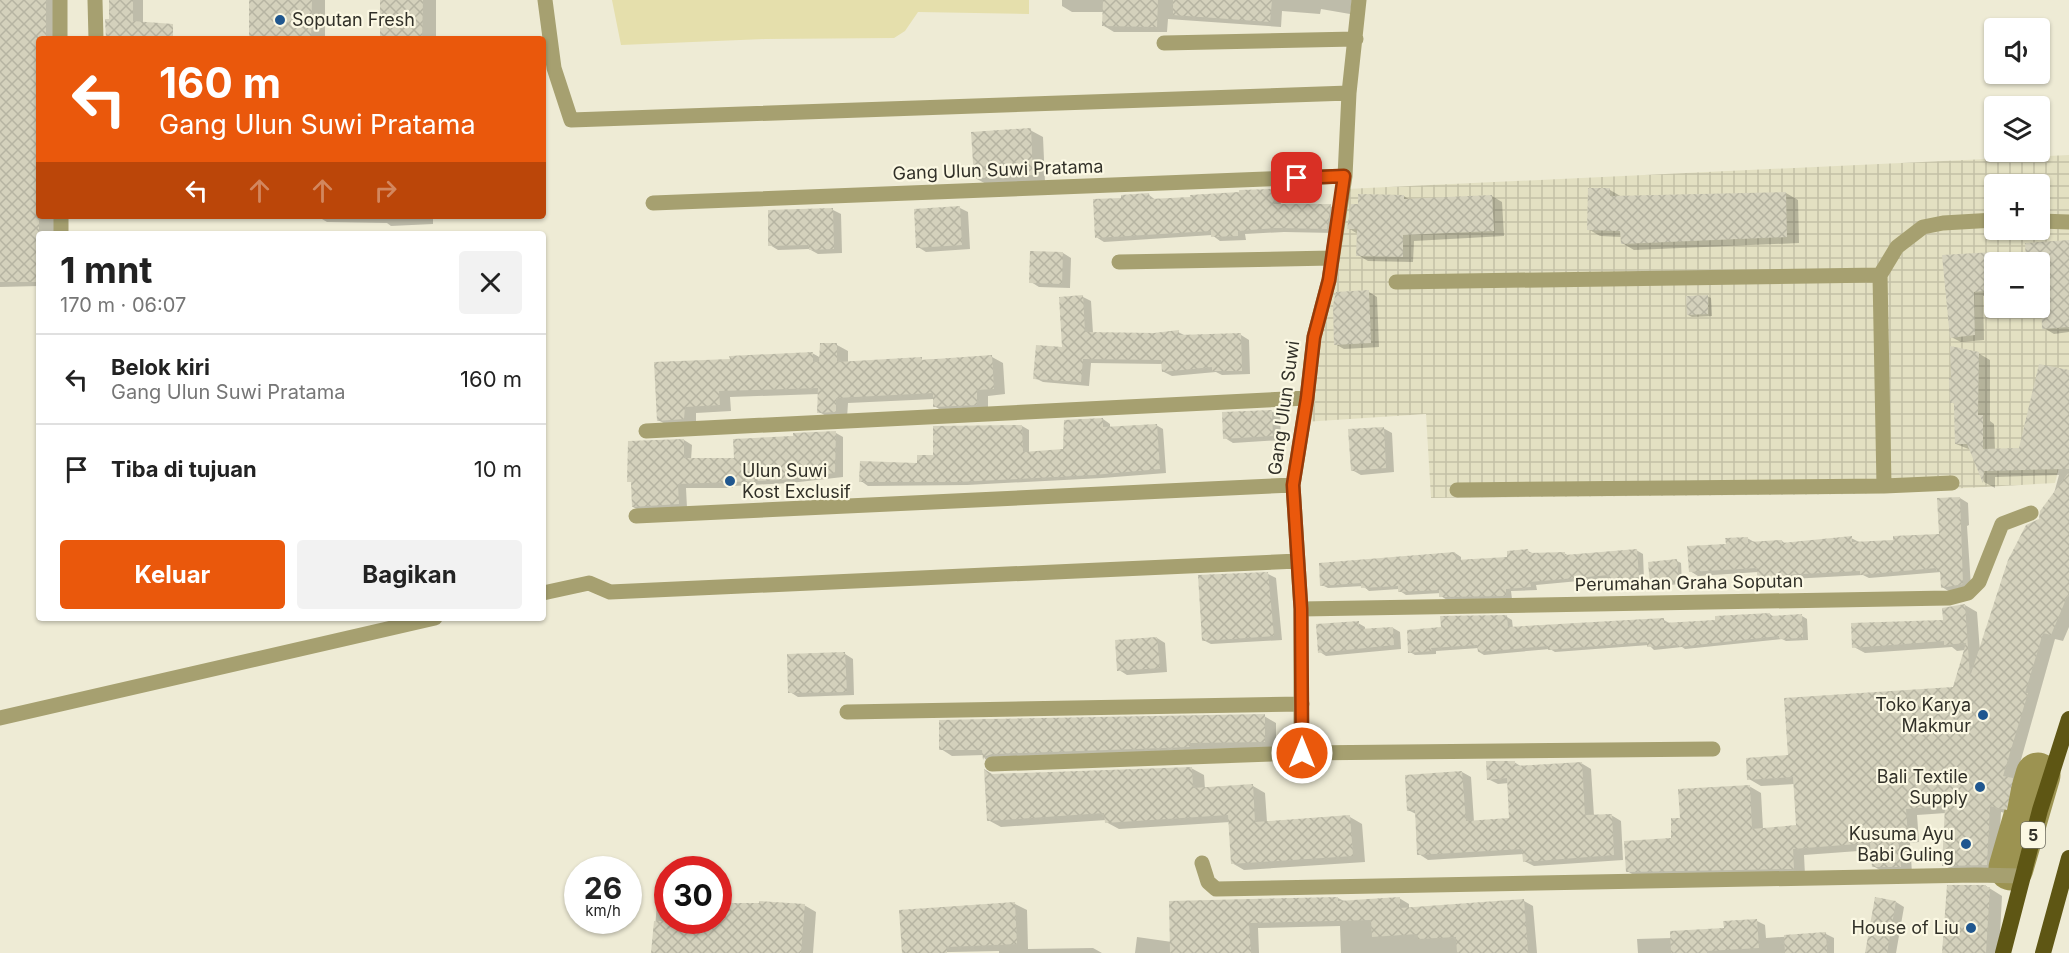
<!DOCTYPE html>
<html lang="id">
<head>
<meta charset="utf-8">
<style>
  :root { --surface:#fff; --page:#f2f2f2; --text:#222; --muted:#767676; --line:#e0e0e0; --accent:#ea580c }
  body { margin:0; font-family:Inter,sans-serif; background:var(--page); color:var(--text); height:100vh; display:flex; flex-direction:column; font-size:22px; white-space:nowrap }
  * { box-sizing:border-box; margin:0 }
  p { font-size:20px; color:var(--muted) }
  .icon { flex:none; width:33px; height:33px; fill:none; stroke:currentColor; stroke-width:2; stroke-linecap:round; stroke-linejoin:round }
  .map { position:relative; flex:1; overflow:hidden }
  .sheet { position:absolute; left:36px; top:231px; width:510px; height:390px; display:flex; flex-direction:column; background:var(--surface); border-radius:6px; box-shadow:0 2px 4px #0004 }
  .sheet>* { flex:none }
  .guide { position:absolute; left:36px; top:36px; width:510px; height:183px; border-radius:6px; box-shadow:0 2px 4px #0004; background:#ea580c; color:#fff; overflow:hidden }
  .fabs { position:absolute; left:1984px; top:18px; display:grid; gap:12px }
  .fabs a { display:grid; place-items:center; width:66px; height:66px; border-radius:6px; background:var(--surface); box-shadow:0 2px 4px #0004; font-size:30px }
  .speed { position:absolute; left:564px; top:856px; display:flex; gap:12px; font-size:30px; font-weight:700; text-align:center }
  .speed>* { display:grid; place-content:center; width:78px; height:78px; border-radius:50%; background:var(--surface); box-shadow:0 2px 4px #0004; line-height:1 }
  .speed small { font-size:15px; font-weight:400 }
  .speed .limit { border:9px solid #d22; background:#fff; color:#111 }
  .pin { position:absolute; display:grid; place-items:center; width:51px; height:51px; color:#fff; margin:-26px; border-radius:12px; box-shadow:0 3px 9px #0006 }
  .me { position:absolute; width:66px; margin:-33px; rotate:0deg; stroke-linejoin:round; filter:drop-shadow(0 0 4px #0008) }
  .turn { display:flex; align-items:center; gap:21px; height:126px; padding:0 24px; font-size:27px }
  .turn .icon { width:78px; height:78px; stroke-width:2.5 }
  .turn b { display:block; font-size:42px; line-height:51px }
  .lanes { display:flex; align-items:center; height:57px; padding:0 24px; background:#0003; justify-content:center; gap:30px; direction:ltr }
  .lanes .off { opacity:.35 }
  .round { display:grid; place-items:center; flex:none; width:63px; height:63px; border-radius:6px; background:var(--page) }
  .headline { display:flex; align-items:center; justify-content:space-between; height:102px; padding:0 24px }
  h1 { font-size:36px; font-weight:700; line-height:45px }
  .primary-button { display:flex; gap:12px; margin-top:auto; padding:12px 24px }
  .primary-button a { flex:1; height:69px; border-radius:6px; background:var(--accent); color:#fff; font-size:24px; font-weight:700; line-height:69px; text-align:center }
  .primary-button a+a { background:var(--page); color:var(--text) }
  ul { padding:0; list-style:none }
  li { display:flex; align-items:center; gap:18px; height:90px; padding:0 24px; border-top:2px solid var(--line) }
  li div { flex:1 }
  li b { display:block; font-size:22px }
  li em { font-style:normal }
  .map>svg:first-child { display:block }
  .industrial { fill:url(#industrial-grid); fill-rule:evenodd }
  .grass { fill:#e5dfac }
  .shadow { fill:#0003 }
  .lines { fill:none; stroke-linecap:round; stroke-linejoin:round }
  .river { stroke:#9c9351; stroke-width:45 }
  .building { fill:url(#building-cross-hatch) }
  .service { stroke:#a6a070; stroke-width:15 }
  .minor { stroke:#a6a070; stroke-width:15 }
  .trunk { stroke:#5e5614; stroke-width:16 }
  .route-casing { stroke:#983908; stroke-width:15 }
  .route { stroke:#ea580c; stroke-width:10 }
  .poi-dot { fill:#20578f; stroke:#fbf8e3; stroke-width:2 }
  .labels { text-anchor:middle; stroke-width:4.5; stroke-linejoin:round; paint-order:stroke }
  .shield { fill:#fbf8e3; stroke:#6e6c60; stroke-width:1.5 }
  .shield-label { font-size:16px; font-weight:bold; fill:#313028 }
  .poi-label { font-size:18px; fill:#313028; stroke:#fbf8e3; text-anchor:end }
  .street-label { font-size:18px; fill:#313028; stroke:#fbf8e3 }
</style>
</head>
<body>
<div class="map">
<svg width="2069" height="953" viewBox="0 0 2069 953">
  <defs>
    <pattern id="industrial-grid" width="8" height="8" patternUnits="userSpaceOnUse" patternTransform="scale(1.5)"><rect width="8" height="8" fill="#e3e0c2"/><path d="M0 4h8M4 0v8" fill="none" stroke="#c3c0a7"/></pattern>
    <pattern id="building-cross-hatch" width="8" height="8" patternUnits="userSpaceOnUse" patternTransform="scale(1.5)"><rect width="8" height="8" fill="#d4d1bc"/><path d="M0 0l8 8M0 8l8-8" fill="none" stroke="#b6b4a2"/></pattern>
  </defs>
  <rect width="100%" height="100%" fill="#eeebd5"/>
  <path class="industrial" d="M2069,155v274l-14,54 -199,11 -425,4 -5,-84 -122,8 42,-233zM1995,184h45v46h-45zM1995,262h45v46h-45z"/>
  <path class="grass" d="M612,0h417v14l-111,-2 -13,19 -11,7 -129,1 -144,6z"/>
  <path class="shadow" d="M0,0h54l1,39h-16v177h16v18h-16v52l-39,1z
    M110,0h33v25l7,14h-43l3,-18z
    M251,0h74v39h-75z
    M382,0h54v39h-55z
    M1062,0h290l-2,14 -29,-5 -1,5 -38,-3 -1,16 -113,-8 -1,13h-53l-10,-6v-14h-32l-10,-6z
    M1030,130l13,7 2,45 -57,3 -13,-7z
    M1272,190l8,5 1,10 49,1 8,4 -3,23 -51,-1 -39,2 1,6 -26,1 -8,-6 -108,7 -8,-5 26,-38 27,-4 8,6z
    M1610,190l12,7 164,-4 12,7 1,43 -165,7 -12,-7v-6l-22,-1 -12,-7z
    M1404,196l6,4 82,-4 10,6 2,34 -90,5 -1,21 -45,-1 -10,-6v-21l-10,-6z
    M960,208l8,4 2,37 -44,3 -8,-5z
    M833,210l8,4 1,39 -24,1 -9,-5 -31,1 -8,-5z
    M317,216h116v8l-42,2 -4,-3 -60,-1z
    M2069,242v90l-15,2 -10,-6 -4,-35v-31h-45v34h-12l1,44 -23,2 -10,-5 -8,-80 84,-5z
    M1063,253l8,5 -1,30 -31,-1 -8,-5z
    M1369,292l8,5 2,50 -35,2 -9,-5z
    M1707,296l4,2 1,18 -20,1 -4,-2z
    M1083,297l8,4 2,32 61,1 24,-2 8,4 55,-1 8,5 1,34 -28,1 -6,-3 -44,4 -8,-4 -1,-8 -72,-1 -2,23 -46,-4 -8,-4 29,-30z
    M837,345l11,6v12l144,-6 11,6 2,31 -17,2v15l-42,2 -12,-7v-7l-86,4 -1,15h-17l-11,-6v-18l-89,3 1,14 -35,2v12l-27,1 -11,-6 73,-60 81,-7 9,5z
    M1978,353l12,7v61l4,3 1,26h25l49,-78v255l-6,14 -8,-2 -40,142 10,5 -6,30 -18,-4 -3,59 -42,1 -12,-7 2,-52 -29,2 2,27 -9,1 2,30h-27l-12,-7 -1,-16 -68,5 1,20 -166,3 -12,-7 46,-32 9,-19 67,-34 12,7 2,36 35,-2 -3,-43 -34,2 -12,-7 40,-23 165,-68 11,-38 -8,1 -5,-4 -87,6 -11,-6 90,-25 -1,-13 22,-4 12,7 3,40 60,-132 13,-23 6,-22 -64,2v11l-11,-6 -13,-32 -15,-6 -1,-40 -4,-2z
    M1271,411l9,5 1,24 -48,3 -8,-5z
    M1103,419l7,5v4l46,-3 7,4 3,44 -64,5 -135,7 -99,1 -7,-5 57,-17 17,-8 87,-30 7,4v23l36,-2z
    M1383,428l9,5 2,39 -33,3 -9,-5z
    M836,433l7,4v40l-53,6 -57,3v2h-47l1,20 -46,3 -8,-4v-24l-4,-2 55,-41 8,5 -1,15 44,-1 60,-22z
    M1960,498l8,5 1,22 -2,1 4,61 -21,5 -8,-5 -1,-15 -72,6 -6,-3 -72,4v2l-25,2 -7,-5 -1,-6 -60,4 -8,-5 37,-26 20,-7 9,5 26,-2 4,3 65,-6 8,4h36l45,-7 -2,-35z
    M1636,550l7,4 1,26 -27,2 -6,-4 -75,7 1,5 -26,1 1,8 -65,1 -6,-4v-3l-35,2 -6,-4 -1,-2 -30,2 -6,-5 -35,2 -6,-3 133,-32 6,4v5l48,-4 19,-7 6,3 30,-1 5,3z
    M1677,561l4,2 1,21 -27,2 -4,-2z
    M1268,574l8,4 6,62 -71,4 -8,-4z
    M1770,614l5,4 27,-2 5,3 1,21 -22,1 -4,-2 -97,10 -3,-2 -28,3 -5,-5 -94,7 -5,-3 -66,6 -5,-3v-4l-43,3v3l-21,1 -5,-3 32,-23 65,-12 5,3 1,9 151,-9 5,3 48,-1z
    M1358,623l7,4v3l28,-2 7,4 1,17 -75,7 -6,-4z
    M1157,638l8,5 2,29 -40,3 -8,-5z
    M845,654l8,5 1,36 -56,2 -8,-5z
    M1264,716l12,7v25l-75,1v4l-206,12 -10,-6 -1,-4 -32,1 -11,-7z
    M1514,762l8,5 59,-4 10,6 3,47 17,-1 10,6 2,39 -89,6 -10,-5v-7l-96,6 -9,-6 -3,-40 -8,-4 54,-38 9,5 3,45 37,-2 -2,-37 -11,1 -10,-5z
    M1191,768l13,7 1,14 48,-3 12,7 2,29 83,-5 12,7 3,38 -121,8 -12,-7 -2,-41 -111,7 -13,-7v-2l-105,7 -13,-7 4,-45z
    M1986,886l16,10 -3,57h-55z
    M1338,898l8,4 53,-4 10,6v5l115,-8 9,5 4,47h-196l-1,-27 -82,2 1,25h-124l2,-16 35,5z
    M1876,899l20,3 8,5 -8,46h-26z
    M657,903l11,1v17h50l86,-16 12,7 -3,41h-160z
    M1015,904l12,6 1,39 65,-1 9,5h-103v-2l-95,2z
    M1757,921l8,4 1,13 60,-4 8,4v15h-196l-1,-14 35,-1 53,-9z"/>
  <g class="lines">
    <path class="river" d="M2011,868l27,-93"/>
  </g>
  <path class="building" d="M0,0h46v39h-7v243h-39z
    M109,0h24v21l40,3v15h-67l-1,-20h4z
    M249,0h63l-1,39h-62z
    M380,0h43l-1,39h-42z
    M1103,0h55l-1,27 -55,-1z
    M1173,0h99l-2,22 -97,-7z
    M1031,128l2,47 -59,4 -3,-47z
    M1588,188h22v8l176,-4 1,45 -166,7 -1,-13 -33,-1z
    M1273,189l1,15h57l-4,25 -52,-1 -37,3v5l-27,1v-6l-116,7 -2,-39 28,-1v-3l28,-2 1,6 40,-2v-2l49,-3v-2z
    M1358,194l46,1v4l88,-4 2,36 -91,4v22l-47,-1 1,-27h-10l4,-25h7z
    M960,206l2,39 -46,3 -2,-39z
    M833,208l1,41 -25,1 -1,-5 -40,1v-36z
    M2069,240v87l-27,2 -2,-67h-14l-1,-19z
    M1030,251l33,1 -1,32 -33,-1z
    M1995,252v38l-21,2 1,43 -25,3 -8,-83z
    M1369,290l2,53 -37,2 -1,-40 3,-13z
    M1083,295l2,37 69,1 25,-3v5l62,-2 1,38h-30v-4l-50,5 -1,-12 -78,-1 -2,23 -48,-3 3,-34 26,2 -3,-50z
    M1708,295v19l-21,1 -1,-19z
    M820,343h17v19l85,-5v3l70,-5 2,34 -17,1v15l-44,2v-14l-97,5v14l-19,1 1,-25 -99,3 1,14 -35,2 -1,12 -27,2 -3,-59 76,-3 -1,-3 84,-4v10h6z
    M1950,346l29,6 -1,63h5v34l36,-1 20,-84 30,6v99l-85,2 -1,12 -16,-39h-12l-1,-41h-4l-1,-25h2z
    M1272,410l1,26 -50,3 -1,-27z
    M1103,418v9l54,-3 3,45 -66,6 -136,7h-99l1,-21 57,2v-8h16v-29l89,-1 1,27 40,-3 1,-29z
    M1384,427l2,41 -35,3 -3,-42z
    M836,431l-1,42 -54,7 -103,4 1,20 -47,3 -1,-25h-4l1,-41 56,-2v19h50l-1,-19 60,-3v-3z
    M2069,472v120l-18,43 -8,-2 -18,60h3l-25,83 10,2 -6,32 -17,-4 -3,59 -45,1 3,-60 -39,3 2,27 -10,1 3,30h-29l-2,-24 -77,6 1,20 -168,3 -2,-31 47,-3v-20h9l-2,-29 72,-4 2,44 44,-4 -3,-48 -46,3 -1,-22 42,-3 -4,-57 169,-11 13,-44 -22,2v-4l-92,7 -1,-25 92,-3 -1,-12 23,-4 5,73 38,-117 18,-35 13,-6 1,-8z
    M1960,497l3,87 -22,4 -1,-17h-4v-3l-76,7v-4l-76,4v3l-27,1v-11l-68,4 -2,-26 39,-2 -1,-6 23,-1v5l34,-2v3l70,-7v6l41,-2v-4l46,-2 -2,-36z
    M1528,549l1,4 36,-1v3l72,-6 2,28 -29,2 -1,-4 -79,7 1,5 -25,2v7l-67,1v-7l-41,2v-6l-37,2v-5l-41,3 -1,-23 136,-11 1,8 51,-3v-6z
    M1677,559l2,24 -29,1 -2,-22z
    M1268,572l6,64 -72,5 -4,-66z
    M1770,613v3l32,-2 1,24 -24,1v-3l-101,11v-2l-31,2v-5l-99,8v-4l-70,6 -1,-7 -46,3 1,3 -24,2 -1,-23 34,-3 -1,-11 67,-1 1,12 156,-9v5l51,-3v-4z
    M1359,621v8l34,-2 1,18 -76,8 -2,-29z
    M1157,637l3,31 -43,3 -2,-31z
    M845,652l2,40 -59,1 -1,-39z
    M1265,714v28l-75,1v4l-198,7 -6,2 -3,4 -1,-10h-43v-30z
    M1486,761h29v5l67,-4 3,53 27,-1 2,41 -91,7 -1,-13 -105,6 -2,-45 -8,1 -2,-36 57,-4 4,50 43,-3 -2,-40 -20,2z
    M1192,767l1,21 60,-4 2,38 95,-7 3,41 -122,8 -3,-49 -123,8 -1,-10 -117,8 -3,-52 8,5z
    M1947,885h39v2h4l-4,66h-44z
    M1338,897v4l62,-4v11l124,-9 4,54h-71l-1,-16 -38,2 -1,-5 -45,3 -1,-17 -122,3 2,30h-81l-1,-52z
    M1875,897l21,4 -9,52h-22z
    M759,901l46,3 -4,49h-150l3,-32h64v-18h41z
    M1015,902l2,42 -70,3v6h-45l-3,-43z
    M1757,919l2,29 -52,3v2h-36l-1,-22 54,-3 -1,-7z
    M1826,932l1,21h-42l-1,-18z"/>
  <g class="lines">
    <path class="service" d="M2040,221l29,1
      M1396,282l484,-7 17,-28 26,-20 20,-4 52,-3
      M1884,486l68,-3
      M1457,490l427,-4 -4,-211"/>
    <path class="minor" d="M60,0v39
      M95,0l1,39
      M545,0l9,68 17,52 778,-27
      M1164,43l192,-4
      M653,203l692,-27
      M61,216v18
      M1119,262l213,-4
      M646,431l661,-33
      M636,516l657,-31
      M543,593l46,-10 21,9 688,-31
      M1301,609l648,-11 19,-5 11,-11 23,-58 29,-11
      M847,712l455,-8
      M0,718l435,-100
      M1301,753v-144l-8,-124 14,-87 7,-61 15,-57 16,-104 4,-83 10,-93
      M992,764l309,-11 412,-4
      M1202,863l6,19 8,7 760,-14 46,1"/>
    <path class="trunk" d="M2003,953l37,-143 29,-91
      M2043,953l26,-95"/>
  </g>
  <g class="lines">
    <defs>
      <path id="route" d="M1297,178l47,-2 -15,104 -15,57 -7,61 -14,87 8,124 1,144"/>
    </defs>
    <use href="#route" class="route-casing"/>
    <use href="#route" class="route"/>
  </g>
  <g class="poi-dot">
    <circle cx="280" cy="20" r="6"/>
    <circle cx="730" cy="481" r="6"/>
    <circle cx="1983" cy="715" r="6"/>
    <circle cx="1980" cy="787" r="6"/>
    <circle cx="1966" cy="844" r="6"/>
    <circle cx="1971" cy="928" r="6"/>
  </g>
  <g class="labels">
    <rect class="shield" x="2021" y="822" width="24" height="26" rx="4.5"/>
    <g class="shield-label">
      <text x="2033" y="841">5</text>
    </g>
    <g class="poi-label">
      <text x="292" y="26" text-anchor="start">Soputan Fresh</text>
      <text x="742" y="477" text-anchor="start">Ulun Suwi<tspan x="742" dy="21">Kost Exclusif</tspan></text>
      <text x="1971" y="711">Toko Karya<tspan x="1971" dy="21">Makmur</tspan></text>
      <text x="1968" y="783">Bali Textile<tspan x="1968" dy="21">Supply</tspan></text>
      <text x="1954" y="840">Kusuma Ayu<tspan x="1954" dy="21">Babi Guling</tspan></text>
      <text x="1959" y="934">House of Liu</text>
    </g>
    <g class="street-label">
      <text transform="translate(998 170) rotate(-2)" y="6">Gang Ulun Suwi Pratama</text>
      <text transform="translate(1284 408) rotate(-82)" y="6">Gang Ulun Suwi</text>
      <text transform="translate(1689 583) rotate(-1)" y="6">Perumahan Graha Soputan</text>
    </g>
  </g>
</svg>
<div class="fabs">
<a><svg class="icon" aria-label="sound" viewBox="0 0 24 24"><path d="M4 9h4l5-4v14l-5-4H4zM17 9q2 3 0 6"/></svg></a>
<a><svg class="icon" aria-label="layers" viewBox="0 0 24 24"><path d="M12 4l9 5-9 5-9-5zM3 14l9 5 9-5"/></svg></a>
<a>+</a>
<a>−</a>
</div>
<div class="speed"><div>26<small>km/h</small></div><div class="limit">30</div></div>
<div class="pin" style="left:1297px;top:178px;background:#d93025"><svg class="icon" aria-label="arrive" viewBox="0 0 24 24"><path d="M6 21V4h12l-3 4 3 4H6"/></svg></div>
<svg class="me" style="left:1302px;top:753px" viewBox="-20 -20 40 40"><circle r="17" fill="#ea580c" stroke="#fff" stroke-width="3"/><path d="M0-11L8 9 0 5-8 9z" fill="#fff"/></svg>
<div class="guide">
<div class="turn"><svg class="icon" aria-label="left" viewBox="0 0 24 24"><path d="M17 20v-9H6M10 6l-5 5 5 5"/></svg><div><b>160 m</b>Gang Ulun Suwi Pratama</div></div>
<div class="lanes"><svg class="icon" aria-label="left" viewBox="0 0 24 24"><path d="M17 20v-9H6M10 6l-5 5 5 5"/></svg><svg class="icon off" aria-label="ahead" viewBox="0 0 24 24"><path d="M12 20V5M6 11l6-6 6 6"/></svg><svg class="icon off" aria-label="ahead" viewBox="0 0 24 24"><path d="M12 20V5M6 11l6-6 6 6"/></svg><svg class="icon off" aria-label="right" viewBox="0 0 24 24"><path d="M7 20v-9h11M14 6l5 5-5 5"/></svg></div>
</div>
<section class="sheet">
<div class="headline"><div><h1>1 mnt</h1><p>170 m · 06:07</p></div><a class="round"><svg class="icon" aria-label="close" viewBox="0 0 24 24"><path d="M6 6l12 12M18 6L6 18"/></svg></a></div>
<ul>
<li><svg class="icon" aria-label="left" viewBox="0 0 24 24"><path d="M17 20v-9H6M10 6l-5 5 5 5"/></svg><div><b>Belok kiri</b><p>Gang Ulun Suwi Pratama</p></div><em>160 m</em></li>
<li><svg class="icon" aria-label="arrive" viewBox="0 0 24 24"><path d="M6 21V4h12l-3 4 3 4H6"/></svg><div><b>Tiba di tujuan</b></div><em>10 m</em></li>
</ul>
<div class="primary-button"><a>Keluar</a><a>Bagikan</a></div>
</section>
</div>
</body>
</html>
